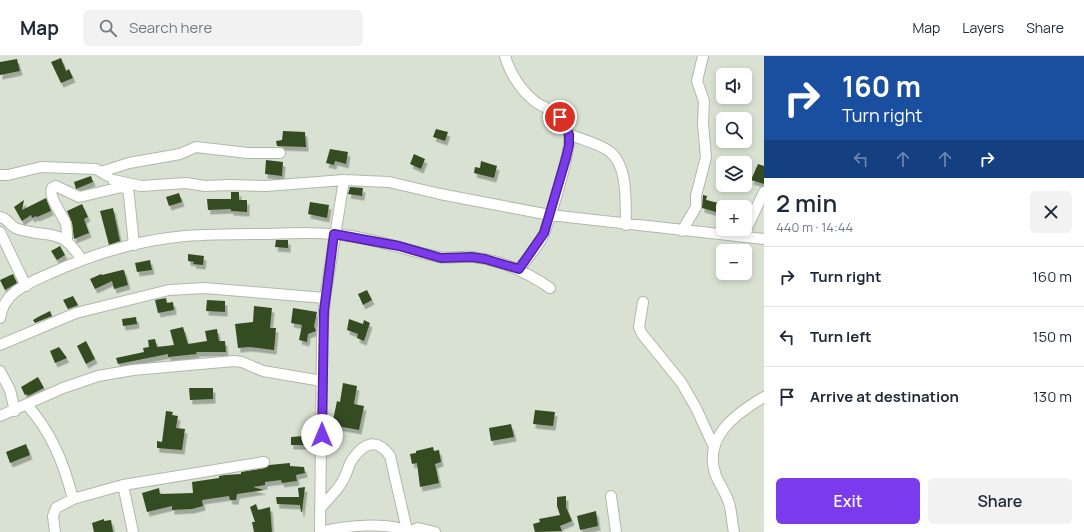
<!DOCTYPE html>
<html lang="en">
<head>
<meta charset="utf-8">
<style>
  :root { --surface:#fff; --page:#f2f2f3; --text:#1f2937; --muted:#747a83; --line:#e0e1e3; --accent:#7c3aed }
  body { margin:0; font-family:Manrope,sans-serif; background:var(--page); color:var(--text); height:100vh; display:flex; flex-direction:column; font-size:15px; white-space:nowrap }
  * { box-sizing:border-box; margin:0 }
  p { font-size:13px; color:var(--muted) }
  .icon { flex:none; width:22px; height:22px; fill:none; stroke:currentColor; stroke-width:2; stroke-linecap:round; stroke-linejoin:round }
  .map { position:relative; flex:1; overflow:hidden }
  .drawer { display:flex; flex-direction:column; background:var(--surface); width:320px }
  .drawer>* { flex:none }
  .hud { background:#1a4fa0; color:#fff; overflow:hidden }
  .tools { position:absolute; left:716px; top:12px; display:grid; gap:8px }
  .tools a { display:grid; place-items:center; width:36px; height:36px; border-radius:6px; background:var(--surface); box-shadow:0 2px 6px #0003; font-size:20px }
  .pin { position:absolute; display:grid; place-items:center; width:34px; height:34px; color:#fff; margin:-17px; border:2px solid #fff; border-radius:50%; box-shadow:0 1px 4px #0007 }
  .me { position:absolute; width:44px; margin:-22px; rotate:0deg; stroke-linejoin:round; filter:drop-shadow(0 0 3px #0008) }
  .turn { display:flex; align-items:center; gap:14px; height:84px; padding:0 12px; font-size:18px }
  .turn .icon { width:52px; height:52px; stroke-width:2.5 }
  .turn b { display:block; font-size:28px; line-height:34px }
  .lanes { display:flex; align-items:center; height:38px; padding:0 12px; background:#0003; justify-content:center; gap:20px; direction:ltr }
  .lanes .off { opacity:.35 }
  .round { display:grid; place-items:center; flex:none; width:42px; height:42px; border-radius:6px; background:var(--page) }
  .overview { display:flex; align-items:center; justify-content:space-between; height:68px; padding:0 12px }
  h1 { font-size:24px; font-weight:600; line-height:30px }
  .action { display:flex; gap:8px; margin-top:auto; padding:8px 12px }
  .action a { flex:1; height:46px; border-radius:6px; background:var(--accent); color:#fff; font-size:16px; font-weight:600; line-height:46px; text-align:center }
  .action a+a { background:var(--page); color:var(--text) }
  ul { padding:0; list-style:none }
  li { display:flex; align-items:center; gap:12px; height:60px; padding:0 12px; border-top:1px solid var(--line) }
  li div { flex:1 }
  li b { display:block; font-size:15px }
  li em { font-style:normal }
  header { display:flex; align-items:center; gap:24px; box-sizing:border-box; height:56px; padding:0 20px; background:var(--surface); border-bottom:1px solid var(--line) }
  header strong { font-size:19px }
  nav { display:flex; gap:22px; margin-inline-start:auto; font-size:14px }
  .search { width:280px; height:36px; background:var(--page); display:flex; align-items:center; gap:10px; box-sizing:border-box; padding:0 14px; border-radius:6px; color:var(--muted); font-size:15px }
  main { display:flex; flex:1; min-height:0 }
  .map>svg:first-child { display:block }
  .building { fill:#354b21; filter:url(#shadow) }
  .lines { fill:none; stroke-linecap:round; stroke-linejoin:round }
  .minor-casing { stroke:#b0b9a9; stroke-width:12 }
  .minor { stroke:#fff; stroke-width:10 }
  .route-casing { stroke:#51269a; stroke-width:10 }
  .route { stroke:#7c3aed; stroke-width:7 }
</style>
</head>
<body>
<header>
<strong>Map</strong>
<div class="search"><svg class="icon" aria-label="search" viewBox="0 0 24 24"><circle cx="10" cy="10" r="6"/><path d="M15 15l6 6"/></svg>Search here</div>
<nav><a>Map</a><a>Layers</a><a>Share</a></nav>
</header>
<main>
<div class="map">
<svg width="764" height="476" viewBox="0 0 764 476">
  <defs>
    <filter id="shadow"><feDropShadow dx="2.5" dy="4.5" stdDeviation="0" flood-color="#0004"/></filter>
  </defs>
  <rect width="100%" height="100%" fill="#d9e2d2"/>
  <path class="building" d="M61,2l5,13 3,-2 4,9 -12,5 -10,-21z
    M17,3l3,12 -20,4v-13z
    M436,73l12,3 -3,9 -12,-4z
    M283,75l22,1 1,15 -29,-1 -1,-5 6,-1z
    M330,93l18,3 -2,12 -11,-3 -1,4 -8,-2z
    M414,98l11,5 -4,10 -11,-5z
    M266,104l17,2 -1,14 -17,-2z
    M481,105l16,5 -3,12 -20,-5 1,-6 5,1z
    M758,108l6,2v18l-13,-4z
    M91,120l2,6 -17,7 -2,-7z
    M350,131l13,1 -1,8 -14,-2z
    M231,136h8v8h8v12l-16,-1v-2l-23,1 -1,-11h24z
    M179,137l3,9 -13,4 -3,-9z
    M703,139l4,1 -1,4 17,4v10l-21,-6z
    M46,142l5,13 -14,6 -1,-1 -4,2 -1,-3 -9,6 -8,-14 10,-7 -2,10z
    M310,146l19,3 -2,13 -19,-4z
    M82,148l6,13 -4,2 5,14 -15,6 -2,-16 -5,-12z
    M113,152l7,33 -11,4 -9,-34z
    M276,184h12v8l-13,-1z
    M60,190l5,9 -8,5 -6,-9z
    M188,198l16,2 -1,9 -10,-1 1,-2 -6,-1z
    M150,204l2,10 -15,2 -2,-9z
    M122,214h2l4,15 -14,4 -2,-8 -17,8 -5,-10 11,-5 1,1z
    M13,218l4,9 -12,7 -5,-10z
    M367,234l5,10 -9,5 -5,-11z
    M73,240l5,9 -10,4 -5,-9z
    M166,242l1,5 6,-1 1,8 -16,3 -3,-13z
    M207,244l18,1v11l-19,-1z
    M254,250l18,2 -2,20h6l-2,22 -25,-3 -11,1 -3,-24 18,-2z
    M293,252l24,4 -3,14 2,5 -8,3 -1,8 -8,-2 3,-15 -11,-2z
    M50,255l2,5 -17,7 -2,-3 5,-3z
    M136,261l1,7 -14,2 -1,-7z
    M349,263l14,5 1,-4 6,3 -6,18 -7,-3 1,-4 -11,-4z
    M183,271l5,17 19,-3 -2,-10 12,-2 2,12h6l1,11h-30l1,2 -29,3v-3l-50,10 -2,-6 28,-6 -1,-4 6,-1 -1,-7 7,-1 2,8 17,-2 -4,-15z
    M86,285l9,18 -9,5 -9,-18z
    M59,291l8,11 -12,5 -5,-12z
    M38,321l6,11 -16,8 -1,-2 -2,1 -4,-8z
    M343,327l14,3 -3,18 10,2 -5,24 -27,-5 5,-24 3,1z
    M189,332h24v11l-23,1z
    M535,354l20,2 -2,14 -20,-2z
    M166,355l7,1 -1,3 6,1 -2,12 9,1 -3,21 -25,-2v-7l5,1z
    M511,368l3,13 -23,4 -2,-13z
    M304,380v9h-13v-8z
    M26,388l4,11 -20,8 -4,-11z
    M433,391l1,4 5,-1 2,12 -6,2 4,19 -19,4 -3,-24 -5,1 -2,-10 6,-1v-2z
    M290,407v3l14,1 1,6 -9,2 1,6 -15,2 -1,-3 -16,2v3l-12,2 11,3 -27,4 -1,6h-6l-1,-4 -27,4 1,6 -11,3 -20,1v-4l-25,6 -5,-19 17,-5 1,6 33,-1 -1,-11 27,-4v-2l6,-1 16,-1v-2l24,-4 4,-3z
    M305,431l-3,25h-1l-1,-7 -23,-1 -1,-7h23l-1,-9z
    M566,440v11l6,14 -12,5 2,5 -27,1 -2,-8 7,-2 -1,-3 21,-4 -3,-9v-9z
    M256,448l2,6 12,-3 2,25h-18l-2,-10h3l-5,-15z
    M596,455l2,15 -18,4 -3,-14z
    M104,463v2l7,-1 2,12h-19l-2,-9z"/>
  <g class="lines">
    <defs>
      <path id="minor" d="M505,0c4,15 15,33 27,43 8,8 21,10 28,19 4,4 8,10 9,16 3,15 -20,90 -28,106 -6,10 -15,20 -22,29
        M569,78c13,6 29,9 40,17 20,15 16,52 17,74
        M104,115l25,-8 51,-9 16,-7 52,6h32
        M0,119h8l33,-8 55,2 12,7
        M113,124l28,6 45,-3 19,3 24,-1 37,1 78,-6 45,2 51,12 110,21 214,24
        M0,161c8,1 10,10 18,12 33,10 42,-3 64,31
        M682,175l14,-24v-11l10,-39 -3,-33 1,-23 -7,-20 6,-25
        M0,176l26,54
        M743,180l21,-44
        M67,184c0,-5 0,-11 -1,-16 -4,-11 -18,-26 -14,-36l4,-2 23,11 43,-10 6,3 1,6 5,49
        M643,246l-4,25 3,7 39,48 15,26 18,39
        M0,262c4,-27 29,-35 51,-45 42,-19 89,-33 134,-37 28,-2 57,-2 84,-2 27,-1 55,-2 82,2 30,5 58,15 88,21 11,2 22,-1 33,0 29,3 55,15 78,31
        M0,289l76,-32 93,-23 35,-2 121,10
        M0,315l10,19 5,21
        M27,349c25,28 37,59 46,94
        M0,360l63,-28 35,-12 35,-6 101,-9 8,1 21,9 59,10
        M123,429l10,47
        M611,440l5,36
        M320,453c7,-10 18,-18 23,-29 4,-6 5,-14 9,-20 12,-18 25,-22 38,-4l17,74
        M55,476l-2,-16 3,-8 17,-9 50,-14 141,-23
        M320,476l2,-194 3,-40 19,-118
        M320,476c23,-6 68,-11 90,0
        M409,476l9,-4 17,4
        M734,476c-2,-8 -2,-16 -4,-25 -2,-11 -9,-20 -14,-31 -14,-38 19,-62 48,-79"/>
    </defs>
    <use href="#minor" class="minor-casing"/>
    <use href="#minor" class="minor"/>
  </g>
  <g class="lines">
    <defs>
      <path id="route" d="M322,379l2,-124 10,-77 65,12 42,12 31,-1 13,2 34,10 25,-36 22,-75 3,-13v-11l-9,-17"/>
    </defs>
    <use href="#route" class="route-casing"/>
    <use href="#route" class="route"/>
  </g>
</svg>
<div class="tools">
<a><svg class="icon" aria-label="sound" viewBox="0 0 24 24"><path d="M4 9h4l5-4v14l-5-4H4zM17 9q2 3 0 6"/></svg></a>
<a><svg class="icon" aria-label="search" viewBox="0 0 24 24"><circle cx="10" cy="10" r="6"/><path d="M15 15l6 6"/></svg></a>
<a><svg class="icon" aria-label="layers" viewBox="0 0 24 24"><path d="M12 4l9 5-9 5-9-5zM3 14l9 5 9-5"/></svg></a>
<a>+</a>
<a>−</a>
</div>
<div class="pin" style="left:560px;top:61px;background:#d93025"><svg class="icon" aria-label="arrive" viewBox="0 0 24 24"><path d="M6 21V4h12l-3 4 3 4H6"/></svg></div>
<svg class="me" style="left:322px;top:379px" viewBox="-20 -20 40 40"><circle r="19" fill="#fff"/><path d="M0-13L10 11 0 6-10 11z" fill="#7c3aed"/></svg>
</div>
<section class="drawer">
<div class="hud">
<div class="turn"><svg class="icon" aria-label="right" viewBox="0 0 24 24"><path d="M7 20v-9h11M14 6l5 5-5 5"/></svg><div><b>160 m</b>Turn right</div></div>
<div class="lanes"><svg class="icon off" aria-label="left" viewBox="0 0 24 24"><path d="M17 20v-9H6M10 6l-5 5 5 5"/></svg><svg class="icon off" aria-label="ahead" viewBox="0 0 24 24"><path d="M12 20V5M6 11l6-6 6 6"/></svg><svg class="icon off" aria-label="ahead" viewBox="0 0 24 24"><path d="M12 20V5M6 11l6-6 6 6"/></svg><svg class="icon" aria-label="right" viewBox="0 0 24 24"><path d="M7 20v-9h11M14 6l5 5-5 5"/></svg></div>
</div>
<div class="overview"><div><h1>2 min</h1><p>440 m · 14:44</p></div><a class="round"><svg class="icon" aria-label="close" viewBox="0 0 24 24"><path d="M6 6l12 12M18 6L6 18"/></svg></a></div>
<ul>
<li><svg class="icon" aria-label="right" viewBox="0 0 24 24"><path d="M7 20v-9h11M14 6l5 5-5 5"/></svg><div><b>Turn right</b></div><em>160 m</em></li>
<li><svg class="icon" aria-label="left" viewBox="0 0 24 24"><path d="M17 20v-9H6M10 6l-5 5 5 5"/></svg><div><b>Turn left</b></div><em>150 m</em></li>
<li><svg class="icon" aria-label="arrive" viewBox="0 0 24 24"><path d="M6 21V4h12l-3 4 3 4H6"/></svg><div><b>Arrive at destination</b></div><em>130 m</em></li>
</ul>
<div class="action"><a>Exit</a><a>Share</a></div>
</section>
</main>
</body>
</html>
